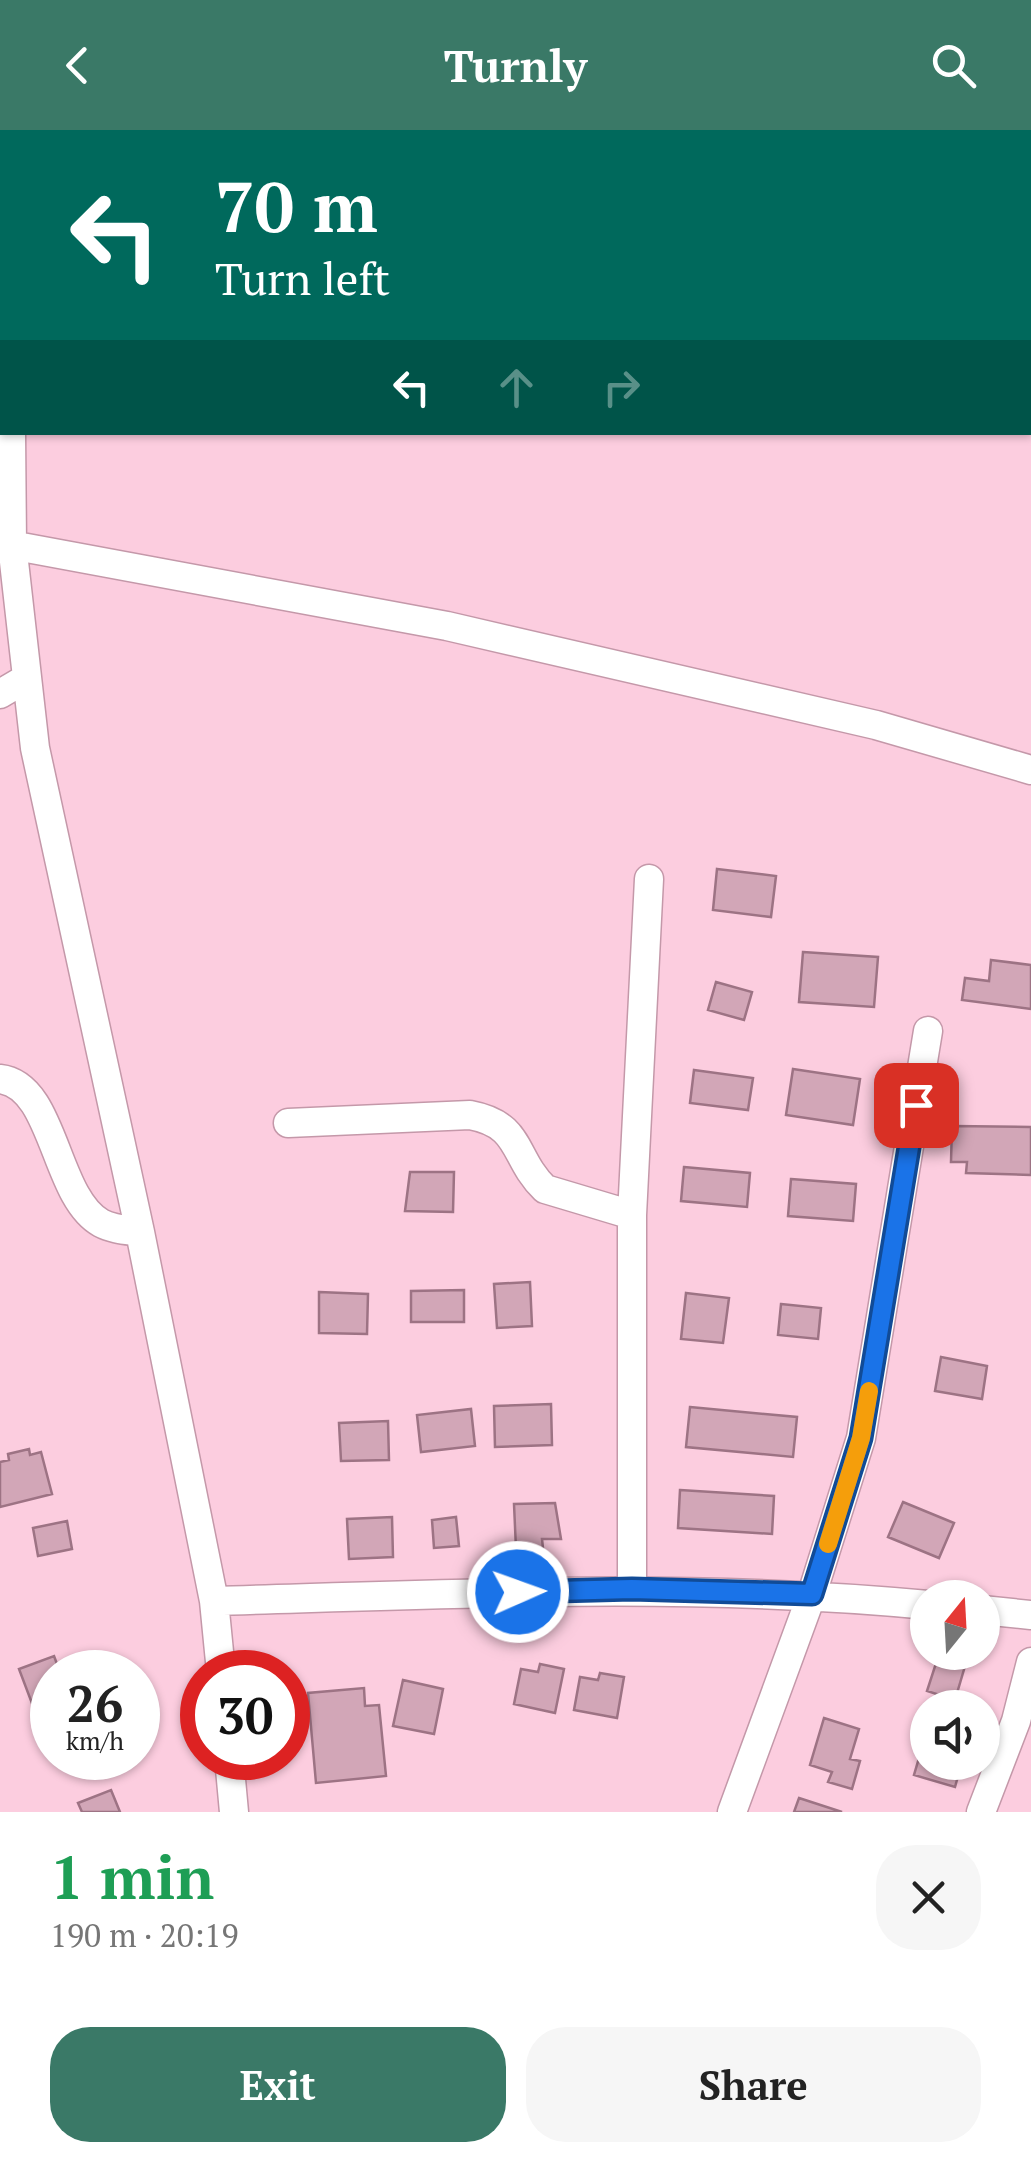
<!DOCTYPE html>
<html lang="en">
<head>
<meta charset="utf-8">
<style>
  :root { --surface:#fff; --page:#f6f6f6; --text:#222; --muted:#767676; --accent:#3a7967 }
  body { margin:0; font-family:"PT Serif",serif; background:var(--page); color:var(--text); height:100vh; display:flex; flex-direction:column; font-size:38px; white-space:nowrap }
  * { box-sizing:border-box; margin:0 }
  p { font-size:32px; color:var(--muted) }
  .icon { flex:none; width:55px; height:55px; fill:none; stroke:currentColor; stroke-width:2; stroke-linecap:round; stroke-linejoin:round }
  .map { position:relative; height:1682px; overflow:hidden }
  .details { display:flex; flex-direction:column; background:var(--surface); flex:1 }
  .details>* { flex:none }
  .guide { position:absolute; left:0px; top:0px; width:1032px; height:305px; box-shadow:0 2px 8px #0004; background:#00695c; color:#fff; overflow:hidden }
  .needle { width:65px; rotate:18deg }
  .fabs { position:absolute; left:910px; top:1450px; display:grid; gap:20px }
  .fabs a { display:grid; place-items:center; width:90px; height:90px; border-radius:50%; background:var(--surface); box-shadow:0 2px 8px #0004; font-size:50px }
  .speed { position:absolute; left:30px; top:1520px; display:flex; gap:20px; font-size:50px; font-weight:700; text-align:center }
  .speed>* { display:grid; place-content:center; width:130px; height:130px; border-radius:50%; background:var(--surface); box-shadow:0 2px 8px #0004; line-height:1 }
  .speed small { font-size:25px; font-weight:400 }
  .speed .limit { border:15px solid #d22; background:#fff; color:#111 }
  .pin { position:absolute; display:grid; place-items:center; width:85px; height:85px; color:#fff; margin:-42px; border-radius:20px; box-shadow:0 5px 15px #0006 }
  .me { position:absolute; width:110px; margin:-55px; rotate:88deg; stroke-linejoin:round; filter:drop-shadow(0 0 8px #0008) }
  .turn { display:flex; align-items:center; gap:35px; height:210px; padding:0 50px; font-size:45px }
  .turn .icon { width:130px; height:130px; stroke-width:2.5 }
  .turn b { display:block; font-size:70px; line-height:85px }
  .lanes { display:flex; align-items:center; height:95px; padding:0 50px; background:#0003; justify-content:center; gap:50px; direction:ltr }
  .lanes .off { opacity:.35 }
  .round { display:grid; place-items:center; flex:none; width:105px; height:105px; border-radius:40px; background:var(--page) }
  .overview { display:flex; align-items:center; justify-content:space-between; height:170px; padding:0 50px }
  h1 { font-size:60px; font-weight:600; line-height:75px; color:#1e9e55 }
  .action { display:flex; gap:20px; margin-top:auto; padding:20px 50px }
  .action a { flex:1; height:115px; border-radius:40px; background:var(--accent); color:#fff; font-size:40px; font-weight:600; line-height:115px; text-align:center }
  .action a+a { background:var(--page); color:var(--text) }
  header { display:flex; justify-content:space-between; align-items:center; height:130px; padding:0 50px; background:var(--accent); color:#fff; font-size:45px; font-weight:600 }
  .map>svg:first-child { display:block }
  .building { fill:#d2a6b7; stroke:#9d7384; stroke-width:2.5 }
  .lines { fill:none; stroke-linecap:round; stroke-linejoin:round }
  .minor-casing { stroke:#c498a9; stroke-width:31 }
  .minor { stroke:#fff; stroke-width:28 }
  .route-casing { stroke:#114b97; stroke-width:25 }
  .route { stroke:#1a73e8; stroke-width:18 }
  .slow { stroke:#f59e0b; stroke-width:18 }
</style>
</head>
<body>
<header><svg class="icon" aria-label="back" viewBox="0 0 24 24"><path d="M15 5l-7 7 7 7"/></svg>Turnly<svg class="icon" aria-label="search" viewBox="0 0 24 24"><circle cx="10" cy="10" r="6"/><path d="M15 15l6 6"/></svg></header>
<div class="map">
<svg width="1031" height="1682" viewBox="0 0 1031 1682">
  <rect width="100%" height="100%" fill="#fccddf"/>
  <path class="building" d="M717,739l59,7 -5,41 -58,-7z
    M803,822l75,5 -4,50 -75,-5z
    M991,830l40,5v44l-69,-9 3,-22 24,3z
    M716,852l36,10 -8,28 -36,-10z
    M793,939l67,10 -7,46 -67,-10z
    M694,940l59,8 -5,32 -58,-7z
    M952,996l79,1v48l-65,-2 1,-11h-16z
    M684,1037l66,6 -3,34 -66,-6z
    M410,1042h44l-1,40 -48,-1z
    M791,1049l65,5 -3,37 -65,-5z
    M530,1152l2,44 -35,2 -3,-44z
    M464,1160v32h-53v-31z
    M319,1162l49,2 -1,40 -48,-1z
    M686,1163l43,5 -6,45 -42,-4z
    M781,1174l40,4 -3,31 -40,-4z
    M941,1227l46,9 -5,33 -47,-8z
    M551,1274l1,41 -57,2 -1,-41z
    M690,1277l107,10 -4,40 -107,-10z
    M471,1279l4,37 -54,6 -4,-37z
    M388,1291l1,39 -48,1 -2,-38z
    M29,1319l1,6 11,-3 11,42 -52,13v-45l9,-2 -1,-6z
    M680,1360l94,6 -2,38 -94,-6z
    M903,1372l51,21 -15,35 -51,-21z
    M555,1373l6,36h-19l1,9 -27,1 -2,-45z
    M392,1387l1,40 -44,2 -2,-40z
    M456,1387l3,29 -25,2 -2,-28z
    M67,1391l5,28 -34,7 -5,-28z
    M54,1526l6,16h-8v37l-16,5 -17,-45z
    M938,1527l27,9 -10,34 -28,-9z
    M540,1534l24,5 -9,44 -41,-9 7,-35 17,3z
    M600,1543l24,4 -7,41 -43,-8 6,-33 18,3z
    M403,1550l40,9 -9,45 -41,-8z
    M364,1558l1,18 14,-1 7,71 -70,7 -8,-90z
    M824,1588l35,11 -9,30 10,2 -8,28 -24,-7 4,-10 -22,-7z
    M924,1611l4,1v20h34l-7,25 -41,-12z
    M111,1660l9,22h-38l-4,-9z
    M799,1668l43,14h-48z"/>
  <g class="lines">
    <defs>
      <path id="minor" d="M10,0v2
        M11,302l1,112 23,204 105,484 74,369 7,71
        M0,413l447,83 429,99 155,45
        M0,564l27,-16
        M0,949c55,6 54,118 101,144 11,6 26,7 39,9
        M288,993l182,-8c53,10 42,42 75,74l87,26
        M632,1459v-374l17,-336
        M214,1471c238,-7 475,-19 714,4
        M982,1480l49,5
        M229,1628l5,54
        M732,1682l80,-218 49,-156 67,-407
        M981,1682l35,-91 15,-59"/>
    </defs>
    <use href="#minor" class="minor-casing"/>
    <use href="#minor" class="minor"/>
  </g>
  <g class="lines">
    <defs>
      <path id="route" d="M518,1462l114,-3 180,5 49,-156 55,-333"/>
    </defs>
    <use href="#route" class="route-casing"/>
    <use href="#route" class="route"/>
    <path class="slow" d="M828,1414l33,-106 8,-47"/>
  </g>
</svg>
<div class="fabs">
<a><svg class="needle" viewBox="-14 -14 28 28"><path d="M0-13l5 13h-10z" fill="#e53935"/><path d="M0 13l5-13h-10z" fill="#767676"/></svg></a>
<a><svg class="icon" aria-label="sound" viewBox="0 0 24 24"><path d="M4 9h4l5-4v14l-5-4H4zM17 9q2 3 0 6"/></svg></a>
</div>
<div class="speed"><div>26<small>km/h</small></div><div class="limit">30</div></div>
<div class="pin" style="left:916px;top:975px;background:#d93025"><svg class="icon" aria-label="arrive" viewBox="0 0 24 24"><path d="M6 21V4h12l-3 4 3 4H6"/></svg></div>
<svg class="me" style="left:518px;top:1462px" viewBox="-20 -20 40 40"><circle r="17" fill="#1a73e8" stroke="#fff" stroke-width="3"/><path d="M0-11L8 9 0 5-8 9z" fill="#fff"/></svg>
<div class="guide">
<div class="turn"><svg class="icon" aria-label="left" viewBox="0 0 24 24"><path d="M17 20v-9H6M10 6l-5 5 5 5"/></svg><div><b>70 m</b>Turn left</div></div>
<div class="lanes"><svg class="icon" aria-label="left" viewBox="0 0 24 24"><path d="M17 20v-9H6M10 6l-5 5 5 5"/></svg><svg class="icon off" aria-label="ahead" viewBox="0 0 24 24"><path d="M12 20V5M6 11l6-6 6 6"/></svg><svg class="icon off" aria-label="right" viewBox="0 0 24 24"><path d="M7 20v-9h11M14 6l5 5-5 5"/></svg></div>
</div>
</div>
<section class="details">
<div class="overview"><div><h1>1 min</h1><p>190 m · 20:19</p></div><a class="round"><svg class="icon" aria-label="close" viewBox="0 0 24 24"><path d="M6 6l12 12M18 6L6 18"/></svg></a></div>
<div class="action"><a>Exit</a><a>Share</a></div>
</section>
</body>
</html>
